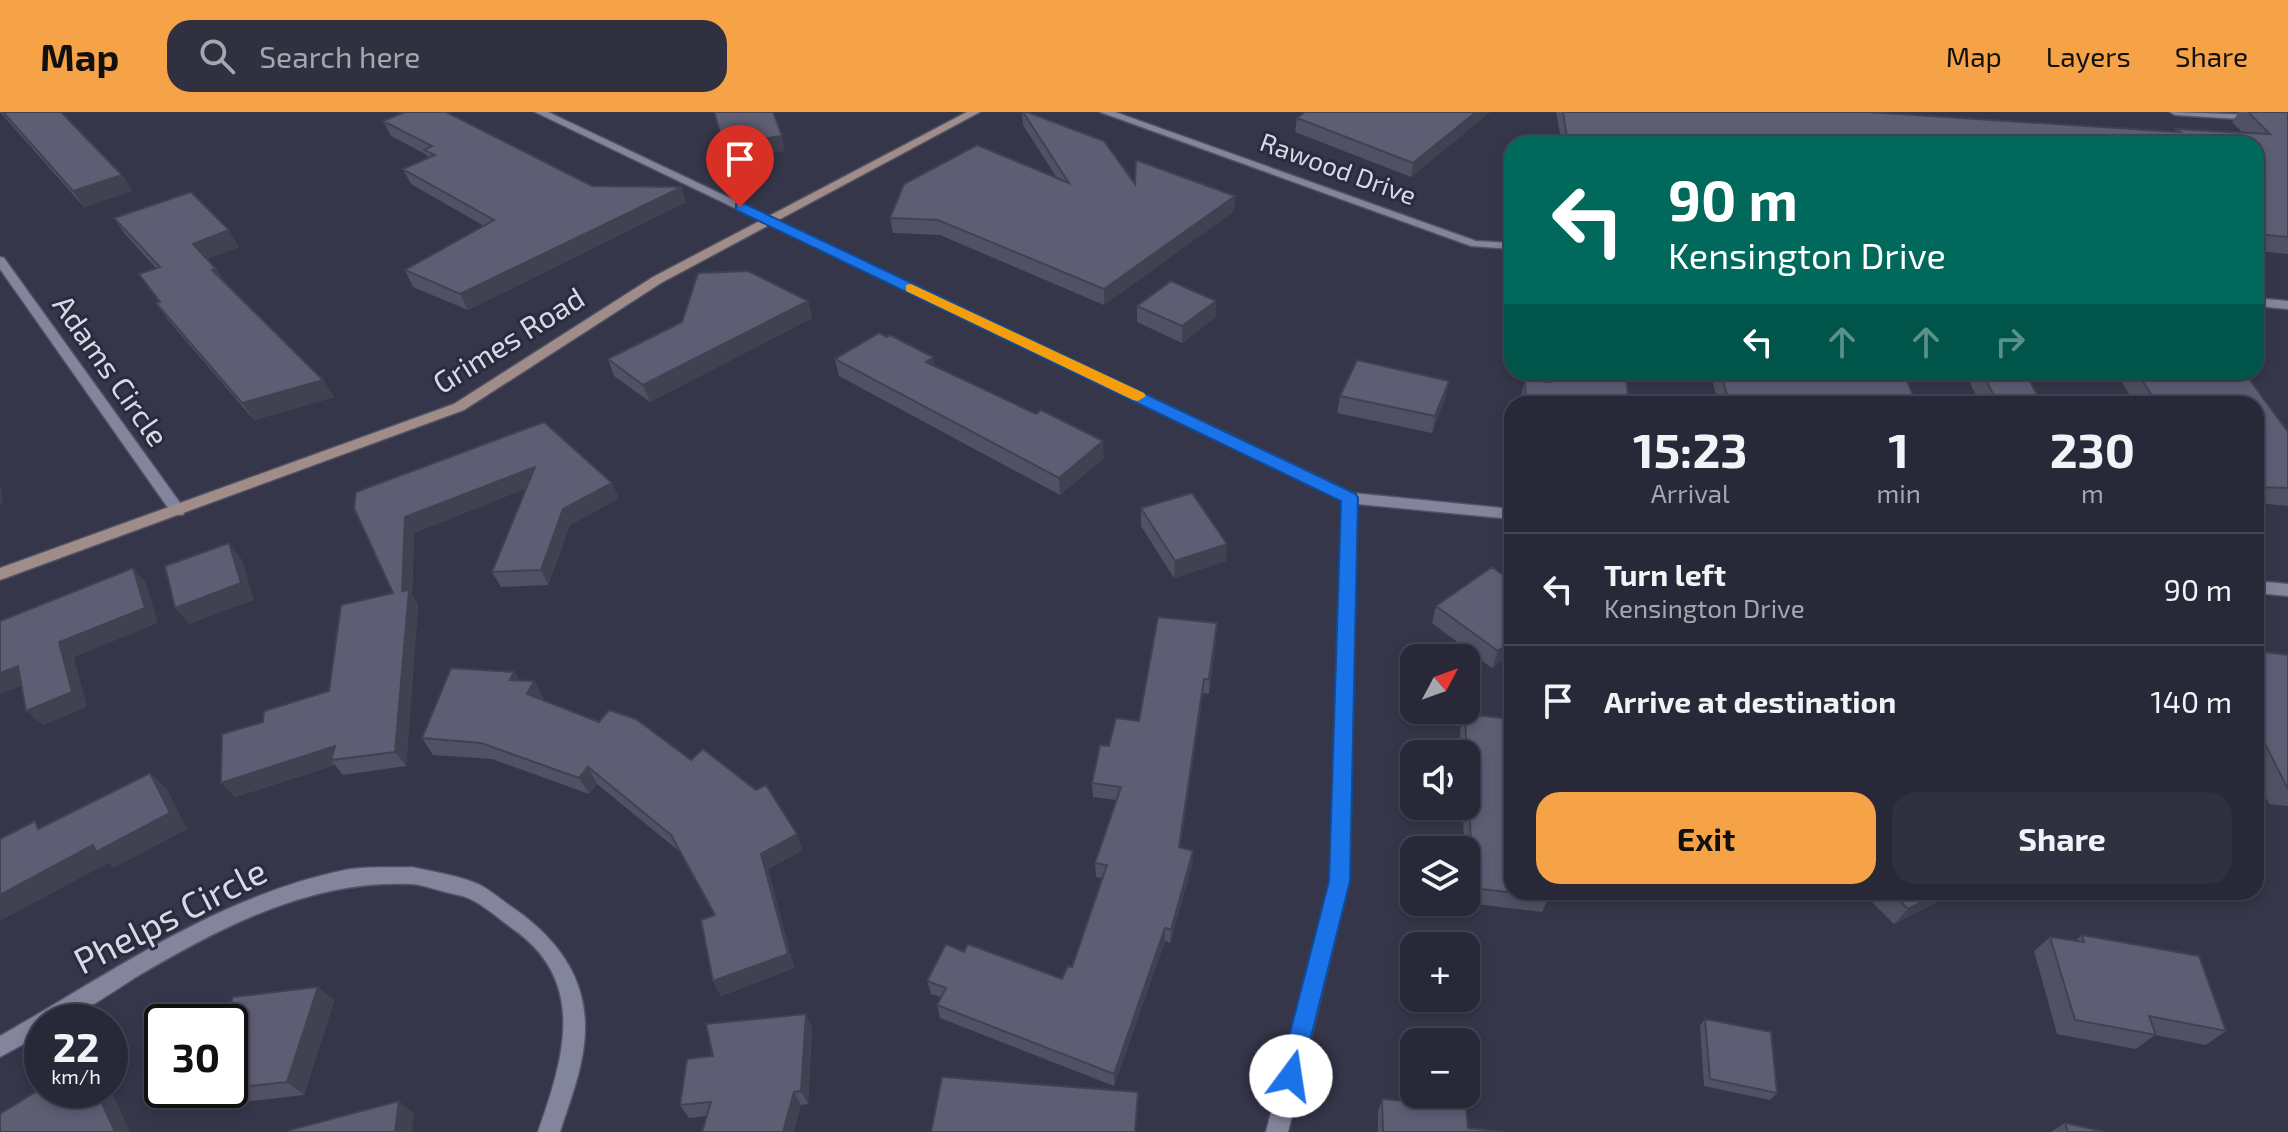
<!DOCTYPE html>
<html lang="en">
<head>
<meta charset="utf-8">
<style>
  :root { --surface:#282838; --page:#303040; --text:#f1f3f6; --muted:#a5a6ae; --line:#444453; --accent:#f6a247 }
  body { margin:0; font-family:"Exo 2",sans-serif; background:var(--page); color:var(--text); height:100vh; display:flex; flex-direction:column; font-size:30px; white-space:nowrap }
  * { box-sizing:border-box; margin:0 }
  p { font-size:26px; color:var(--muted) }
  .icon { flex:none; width:44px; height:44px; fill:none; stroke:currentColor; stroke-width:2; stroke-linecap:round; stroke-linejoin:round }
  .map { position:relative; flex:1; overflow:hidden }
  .sheet { position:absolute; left:1504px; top:284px; width:760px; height:504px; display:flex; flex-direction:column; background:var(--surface); border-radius:24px; box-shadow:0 4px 12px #0003,0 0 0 2px var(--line) }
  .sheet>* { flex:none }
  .hud { position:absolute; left:1504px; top:24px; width:760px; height:244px; border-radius:24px; box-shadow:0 4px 12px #0003,0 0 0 2px var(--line); background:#00695c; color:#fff; overflow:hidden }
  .needle { width:52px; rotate:49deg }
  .fabs { position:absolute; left:1400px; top:532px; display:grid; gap:16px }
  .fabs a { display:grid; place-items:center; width:80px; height:80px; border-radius:16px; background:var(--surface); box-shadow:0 4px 12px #0003,0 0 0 2px var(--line); font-size:40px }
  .speed { position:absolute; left:24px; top:892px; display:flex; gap:16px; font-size:40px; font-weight:700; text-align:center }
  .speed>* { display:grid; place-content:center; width:104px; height:104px; border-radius:50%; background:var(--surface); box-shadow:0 4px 12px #0003,0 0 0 2px var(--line); line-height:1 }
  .speed small { font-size:20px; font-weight:400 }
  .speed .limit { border:4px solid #111; border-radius:12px; background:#fff; color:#111 }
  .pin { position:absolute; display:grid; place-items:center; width:68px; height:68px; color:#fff; margin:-82px -34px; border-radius:50% 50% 50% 0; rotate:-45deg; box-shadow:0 0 8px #0007 }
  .pin .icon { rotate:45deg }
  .me { position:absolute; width:88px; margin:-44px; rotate:14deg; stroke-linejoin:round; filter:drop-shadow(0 0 6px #0008) }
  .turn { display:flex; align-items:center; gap:28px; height:168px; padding:0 32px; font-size:36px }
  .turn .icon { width:104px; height:104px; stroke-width:2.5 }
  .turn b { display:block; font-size:56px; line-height:68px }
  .lanes { display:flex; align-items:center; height:76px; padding:0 32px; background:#0003; justify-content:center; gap:40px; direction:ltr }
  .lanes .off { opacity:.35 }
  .eta { display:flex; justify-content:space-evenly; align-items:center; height:136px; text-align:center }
  .eta b { font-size:48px; font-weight:700; line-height:56px }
  .action { display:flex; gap:16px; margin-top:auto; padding:16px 32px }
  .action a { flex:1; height:92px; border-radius:24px; background:var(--accent); color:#111; font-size:32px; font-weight:700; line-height:92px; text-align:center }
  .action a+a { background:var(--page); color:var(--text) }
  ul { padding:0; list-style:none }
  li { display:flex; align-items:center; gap:24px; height:112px; padding:0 32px; border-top:2px solid var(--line) }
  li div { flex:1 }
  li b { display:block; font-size:30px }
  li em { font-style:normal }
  header { display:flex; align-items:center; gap:48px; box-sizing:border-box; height:112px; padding:0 40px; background:var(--accent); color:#111 }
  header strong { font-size:38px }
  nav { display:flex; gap:44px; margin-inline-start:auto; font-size:28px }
  .search { width:560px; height:72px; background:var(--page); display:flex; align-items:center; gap:20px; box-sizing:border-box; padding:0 28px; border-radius:24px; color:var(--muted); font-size:30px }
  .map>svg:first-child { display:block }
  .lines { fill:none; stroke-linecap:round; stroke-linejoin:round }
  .street-casing { stroke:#515263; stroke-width:3 }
  .secondary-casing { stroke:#515263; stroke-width:3 }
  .street { fill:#83859d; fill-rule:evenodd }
  .secondary { fill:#a08d89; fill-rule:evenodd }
  .wall { fill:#505164 }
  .shaded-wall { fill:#414251 }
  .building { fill:#5d5e74; stroke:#414251; stroke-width:2 }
  .route { fill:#1a73e8; stroke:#114b97; stroke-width:2 }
  .slow { fill:#f59e0b }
  .labels { text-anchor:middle; stroke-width:6; stroke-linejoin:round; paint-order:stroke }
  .far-street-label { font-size:26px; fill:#d8d9e6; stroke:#2b2b3f }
  .street-label { font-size:30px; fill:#d8d9e6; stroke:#2b2b3f }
  .near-street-label { font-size:36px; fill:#d8d9e6; stroke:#2b2b3f }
</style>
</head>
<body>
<header>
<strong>Map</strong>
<div class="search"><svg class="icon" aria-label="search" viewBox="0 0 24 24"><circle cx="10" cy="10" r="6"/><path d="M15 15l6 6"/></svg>Search here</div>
<nav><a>Map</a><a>Layers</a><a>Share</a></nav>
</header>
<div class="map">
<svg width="2288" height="1020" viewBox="0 0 2288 1020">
  <rect width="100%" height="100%" fill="#35364a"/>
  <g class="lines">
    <defs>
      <path id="street" d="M535,0h13l805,381 159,16v10l-155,-15 -8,377 -61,251h-22l65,-251 12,-381z
        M1100,0h15l361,129 36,2v6l-41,-3z
        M2170,0l118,4v6l-113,-7z
        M0,145l4,1 179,249 2,4 -2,4h-10l-173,-246z
        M2256,186l32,3v8l-32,-3z
        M2256,469l32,3v12l-32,-3z
        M412,755c21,5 46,8 66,17 11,5 21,14 31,21 42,28 75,66 76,119 1,37 -14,74 -25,108h-22c25,-72 51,-150 -25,-203 -14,-10 -29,-24 -45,-31 -7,-3 -16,-4 -23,-6 -12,-3 -24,-8 -36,-8 -98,-4 -188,43 -271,92 -15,9 -64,43 -78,46 -5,1 -12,0 -18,0v12l-42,23v-21c111,-63 218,-140 345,-166 21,-4 46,-2 67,-3z"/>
      <path id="secondary" d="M967,0h13l-319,171 -197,127 -464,170v-12l454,-164 199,-127z"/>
    </defs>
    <use href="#street" class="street-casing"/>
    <use href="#secondary" class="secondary-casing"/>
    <use href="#street" class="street"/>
    <use href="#secondary" class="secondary"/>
  </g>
  <path class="wall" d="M0,0h61l61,63 10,16 -48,16z
    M1022,0l113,72 100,12 -1,15 -130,94 -164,-70 -47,-2 -3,-15 167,-40 -34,-53z
    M1490,0l-79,65 -116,-45 2,-14z
    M1556,0h311l307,20 2,-3 67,4 -11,-11 7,-10h49v142l-32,-3v-107h-694z
    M383,9l209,65 94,16 -218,108 -55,-23 -8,-17 79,-44 -73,-42 -8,-15 25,-11 -1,-3 -36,-19z
    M114,106l125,29 -32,12 9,10 9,14 98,97 11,17 -80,23 -86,-100 -12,-17 3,-1 -20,-28 17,-6 -31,-34z
    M808,189l4,17 -162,84 -36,-26 -6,-17 74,-37z
    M1137,194l79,11 -34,26 -45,-21z
    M835,247l100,7 169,92 -44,37 -221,-119z
    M1543,260h82l3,22 90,8 -8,-30h193l14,32h-396v-8l4,-16 19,2z
    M1965,260h60l17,32h-62z
    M2116,260h128l44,60v74l-32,-3v-99h-121z
    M1449,269l-4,17 -13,35 -95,-20 3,-17z
    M544,310l75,76 -49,27 -22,60 -47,2 -9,-15 35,-84 -113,45 -2,63 6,9 -12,161 -63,9 -8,-10 -100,32 28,-75 66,-31 64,-98 -39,-85z
    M1141,396l85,53 -52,17 -33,-52z
    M1436,494l76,47 -20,15 -60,-45z
    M1216,526l-7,56 -6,-1 -23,155 13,3 -1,14 -22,78 -5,-2 -51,145 -174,-68 -3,-13 4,-8 -10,-3 -4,-13 37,-29 98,27 10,-12 31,-89 -7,-1 -1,-14 21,-63 -23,-3 -1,-14 17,-37 30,-25z
    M2256,539l32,4v151l-19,-2 -13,-28z
    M514,560l5,8 15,1 9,17 -1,2 261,150 -35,19 26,99 -73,28 -8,-15 1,-66 -35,-64 -82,-67 -8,10 -97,-35 -59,-4 -11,-17z
    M1465,602l84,183 -7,15 -75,-9 -1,-53h-2l-1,-44h3v-52h-5l-1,-24z
    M1862,780h88l-5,6 -51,26z
    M2082,823l144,96 -20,14 -51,-10 -19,14 -79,-15 -23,-83 16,-14 25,4z
    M318,875l16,14 -30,94 -87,10 -19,-13 1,-2h31v-68z
    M806,902l6,14 -4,76 -119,14 -9,-13 33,-49z
    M1705,907l72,74 -7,7 -66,-14 -4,-60z
    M1382,987l86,29 38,4h-128v-20z
    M2065,1011l41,9h-55z"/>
  <path class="shaded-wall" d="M1476,0h14l-79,65 2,-14z
    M782,24l3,15 -57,9 -4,-15z
    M122,63l10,16 -48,16 -11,-16z
    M682,75l4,15 -218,108 -8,-16z
    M1235,84l-1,15 -130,94v-16z
    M229,118l10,17 -35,13 -11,-16z
    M216,157l11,16 -15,-15z
    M808,189l4,17 -162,84 -7,-17z
    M1216,189v16l-34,26v-17z
    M933,245l3,17 -10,-12z
    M323,268l11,17 -80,23 -12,-17z
    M1449,269l-4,17 -13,35 3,-17z
    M1103,329l1,17 -44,37 -1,-17z
    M535,355l8,15 -129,51 -2,63 6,9 -12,161 -11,-14 10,-235z
    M0,371l3,21 -3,1z
    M612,371l7,15 -49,27 -22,60 -7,-15 22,-61z
    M229,431l13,17 12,40 -65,24 -14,-16z
    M1227,432l-1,17 -52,17 1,-17z
    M133,456l13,15 12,40 -84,34 13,50 -44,18 -17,-14 33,-69z
    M1217,511l-1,15 -7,56v-15z
    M1512,528v13l-20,15 6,-17z
    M18,554l16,15 -34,13v-21z
    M514,560l10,17 -14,-9z
    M1204,567l-1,14 -25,168 1,-14z
    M534,569l9,17 -7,13 -9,-17z
    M335,634l-4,14 4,5 -100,32 -14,-14z
    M588,655l9,17 -8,10 -10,-16z
    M150,661l17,16 20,40 -73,39 -6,-5 -108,58v-26l93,-50z
    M797,722l6,16 -35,19 26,99 -73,28 -8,-15 48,-127z
    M1193,739l-1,14 -22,78 1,-13z
    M1941,780h9l-5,6 -51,26 14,-15z
    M1165,816v13l-51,145v-12z
    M318,875l16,14 -30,94 -17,-13z
    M806,902l6,14 -4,76 -7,-13z
    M110,976l20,44h-15l-19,-42h14z
    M794,980l7,13 -7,27h-11z
    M399,989l15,13 -2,18h-17z"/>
  <path class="building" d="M3,0h58l61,63 -49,16z
    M405,0h41l146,74 90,1 -222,107 -55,-24 89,-50 -91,-51 32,-14 -11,-5 8,-4 -49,-25z
    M714,0h59l9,24 -58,9z
    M1023,0h4l77,29 31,43 1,-24 99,36 -131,93 -166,-69 -48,-2 14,-34 73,-39 92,38z
    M1305,0h171l-63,51 -116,-45z
    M1563,0h304l313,20 -4,-3 94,5 -22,-22h40v125l-32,-3v-90h-688z
    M191,80l38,38 -36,14 23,25 -4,1 111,110 -81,23 -86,-100 4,-1 -21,-28 21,-7 -46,-49z
    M748,159l60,30 -165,84 -35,-26 74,-37 16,-49z
    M1171,169l45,20 -34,25 -45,-20z
    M879,221l8,4 3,-2 43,22 -7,5 110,52 5,-4 62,31 -44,37 -224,-119z
    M1357,248l92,21 -14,35 -95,-20z
    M1550,260h75l3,22 101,9 -8,-31h182l14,32h-391l-1,-24 26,2z
    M1982,260h43l17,32h-44z
    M2137,260h107l44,60v56l-32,-1v-83h-99z
    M544,310l68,61 -49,26 -22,61 -49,2 43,-105 -130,50 -3,74 7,-1 -14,162 -64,8 4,-14 -114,37 1,-49 41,-12 1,-11 65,-20 12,-86 52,-12 -39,-85 2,-16z
    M1192,381l35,51 -52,17 -34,-53z
    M229,431l12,40 -66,25 -10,-42z
    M1492,455l20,14v59l-14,11 -62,-45z
    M133,456l12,40 -86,34 13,50 -46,19 -8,-45 -18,7v-52z
    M1158,505l59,6 -8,56h-5l-25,168 14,4 -22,79 -6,-2 -51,146 -177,-69 9,-17 -19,-7 19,-37 18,8 4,-8 94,35 6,-13 4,1 35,-102 -12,-2 26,-76 -29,-4 8,-38 9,1 7,-28 23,3z
    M2256,539l32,4v134l-32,-63z
    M451,556l63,4 -4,8 24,1 -7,13 72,28 10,-12 27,9 55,41 12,-11 53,41 10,-5 31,49 -36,20 27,100 -75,27 -12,-61 14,-5 -44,-80 -83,-68 -9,11 -98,-35 -59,-5z
    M1465,602l47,5v173h37v5l-76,-9z
    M150,661l20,40 -74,39 -3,-7 -93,50v-56l35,-18 3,8z
    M1891,780h50l-33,17z
    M2082,823l117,21 27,75 -77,-15 7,19 -81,-15 -25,-83 34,5z
    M318,875l-31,95 -57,6v-66h-6l9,-25z
    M806,902l-5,77 -7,1 -11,40h-81l9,-30 -31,3 7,-46 26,-3 -7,-32z
    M1705,907l66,13 6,61 -67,-14z
    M942,965l196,15 -3,40h-204z
    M42,976v2h54l19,42h-115v-18z
    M199,978h18l-19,2z
    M1382,987l84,8 2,21 38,4h-123z
    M399,989l-4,31h-106l1,-2z
    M2065,1011l41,9h-38z"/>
  <path class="route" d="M736,92h9l611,290 2,4 -8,383 -51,204 -8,3 -9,-3 -3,-9 50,-195 12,-380 -605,-291z"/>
  <path class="slow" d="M911,172l233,109 2,3 -8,5 -5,-1 -227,-109v-6z"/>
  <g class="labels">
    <g class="far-street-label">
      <text transform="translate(1338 57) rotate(20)" y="9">Rawood Drive</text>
    </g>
    <g class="street-label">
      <text transform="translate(509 229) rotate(-32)" y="10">Grimes Road</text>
      <text transform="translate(110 259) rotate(55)" y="10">Adams Circle</text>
    </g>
    <g class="near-street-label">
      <text transform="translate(170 804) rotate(-27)" y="13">Phelps Circle</text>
    </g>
  </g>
</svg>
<div class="fabs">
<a><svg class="needle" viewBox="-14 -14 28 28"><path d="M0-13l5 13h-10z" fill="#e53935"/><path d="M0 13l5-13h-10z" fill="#a5a6ae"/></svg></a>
<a><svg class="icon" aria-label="sound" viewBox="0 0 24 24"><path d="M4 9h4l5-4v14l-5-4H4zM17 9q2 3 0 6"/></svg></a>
<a><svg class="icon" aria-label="layers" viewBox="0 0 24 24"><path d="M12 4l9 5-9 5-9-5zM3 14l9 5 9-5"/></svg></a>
<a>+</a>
<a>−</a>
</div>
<div class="speed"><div>22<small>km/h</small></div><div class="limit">30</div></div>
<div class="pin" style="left:740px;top:95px;background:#d93025"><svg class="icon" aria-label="arrive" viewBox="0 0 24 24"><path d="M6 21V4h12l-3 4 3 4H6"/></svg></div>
<svg class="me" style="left:1291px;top:964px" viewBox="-20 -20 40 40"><circle r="19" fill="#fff"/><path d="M0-13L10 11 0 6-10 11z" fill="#1a73e8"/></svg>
<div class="hud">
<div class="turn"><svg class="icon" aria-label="left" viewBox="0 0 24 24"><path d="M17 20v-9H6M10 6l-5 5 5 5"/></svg><div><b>90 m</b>Kensington Drive</div></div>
<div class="lanes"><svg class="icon" aria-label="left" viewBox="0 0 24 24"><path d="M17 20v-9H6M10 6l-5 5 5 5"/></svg><svg class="icon off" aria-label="ahead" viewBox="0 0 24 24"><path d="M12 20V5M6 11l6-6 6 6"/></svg><svg class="icon off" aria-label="ahead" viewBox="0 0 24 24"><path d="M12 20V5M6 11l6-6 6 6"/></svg><svg class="icon off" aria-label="right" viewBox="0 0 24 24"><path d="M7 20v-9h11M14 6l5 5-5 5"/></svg></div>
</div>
<section class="sheet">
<div class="eta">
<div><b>15:23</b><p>Arrival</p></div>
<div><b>1</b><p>min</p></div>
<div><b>230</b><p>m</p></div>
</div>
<ul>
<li><svg class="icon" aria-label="left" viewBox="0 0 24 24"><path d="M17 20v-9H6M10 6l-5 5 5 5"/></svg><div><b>Turn left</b><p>Kensington Drive</p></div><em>90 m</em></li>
<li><svg class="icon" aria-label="arrive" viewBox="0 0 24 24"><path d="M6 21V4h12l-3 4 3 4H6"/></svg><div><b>Arrive at destination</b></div><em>140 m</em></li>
</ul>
<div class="action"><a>Exit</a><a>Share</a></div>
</section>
</div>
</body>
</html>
